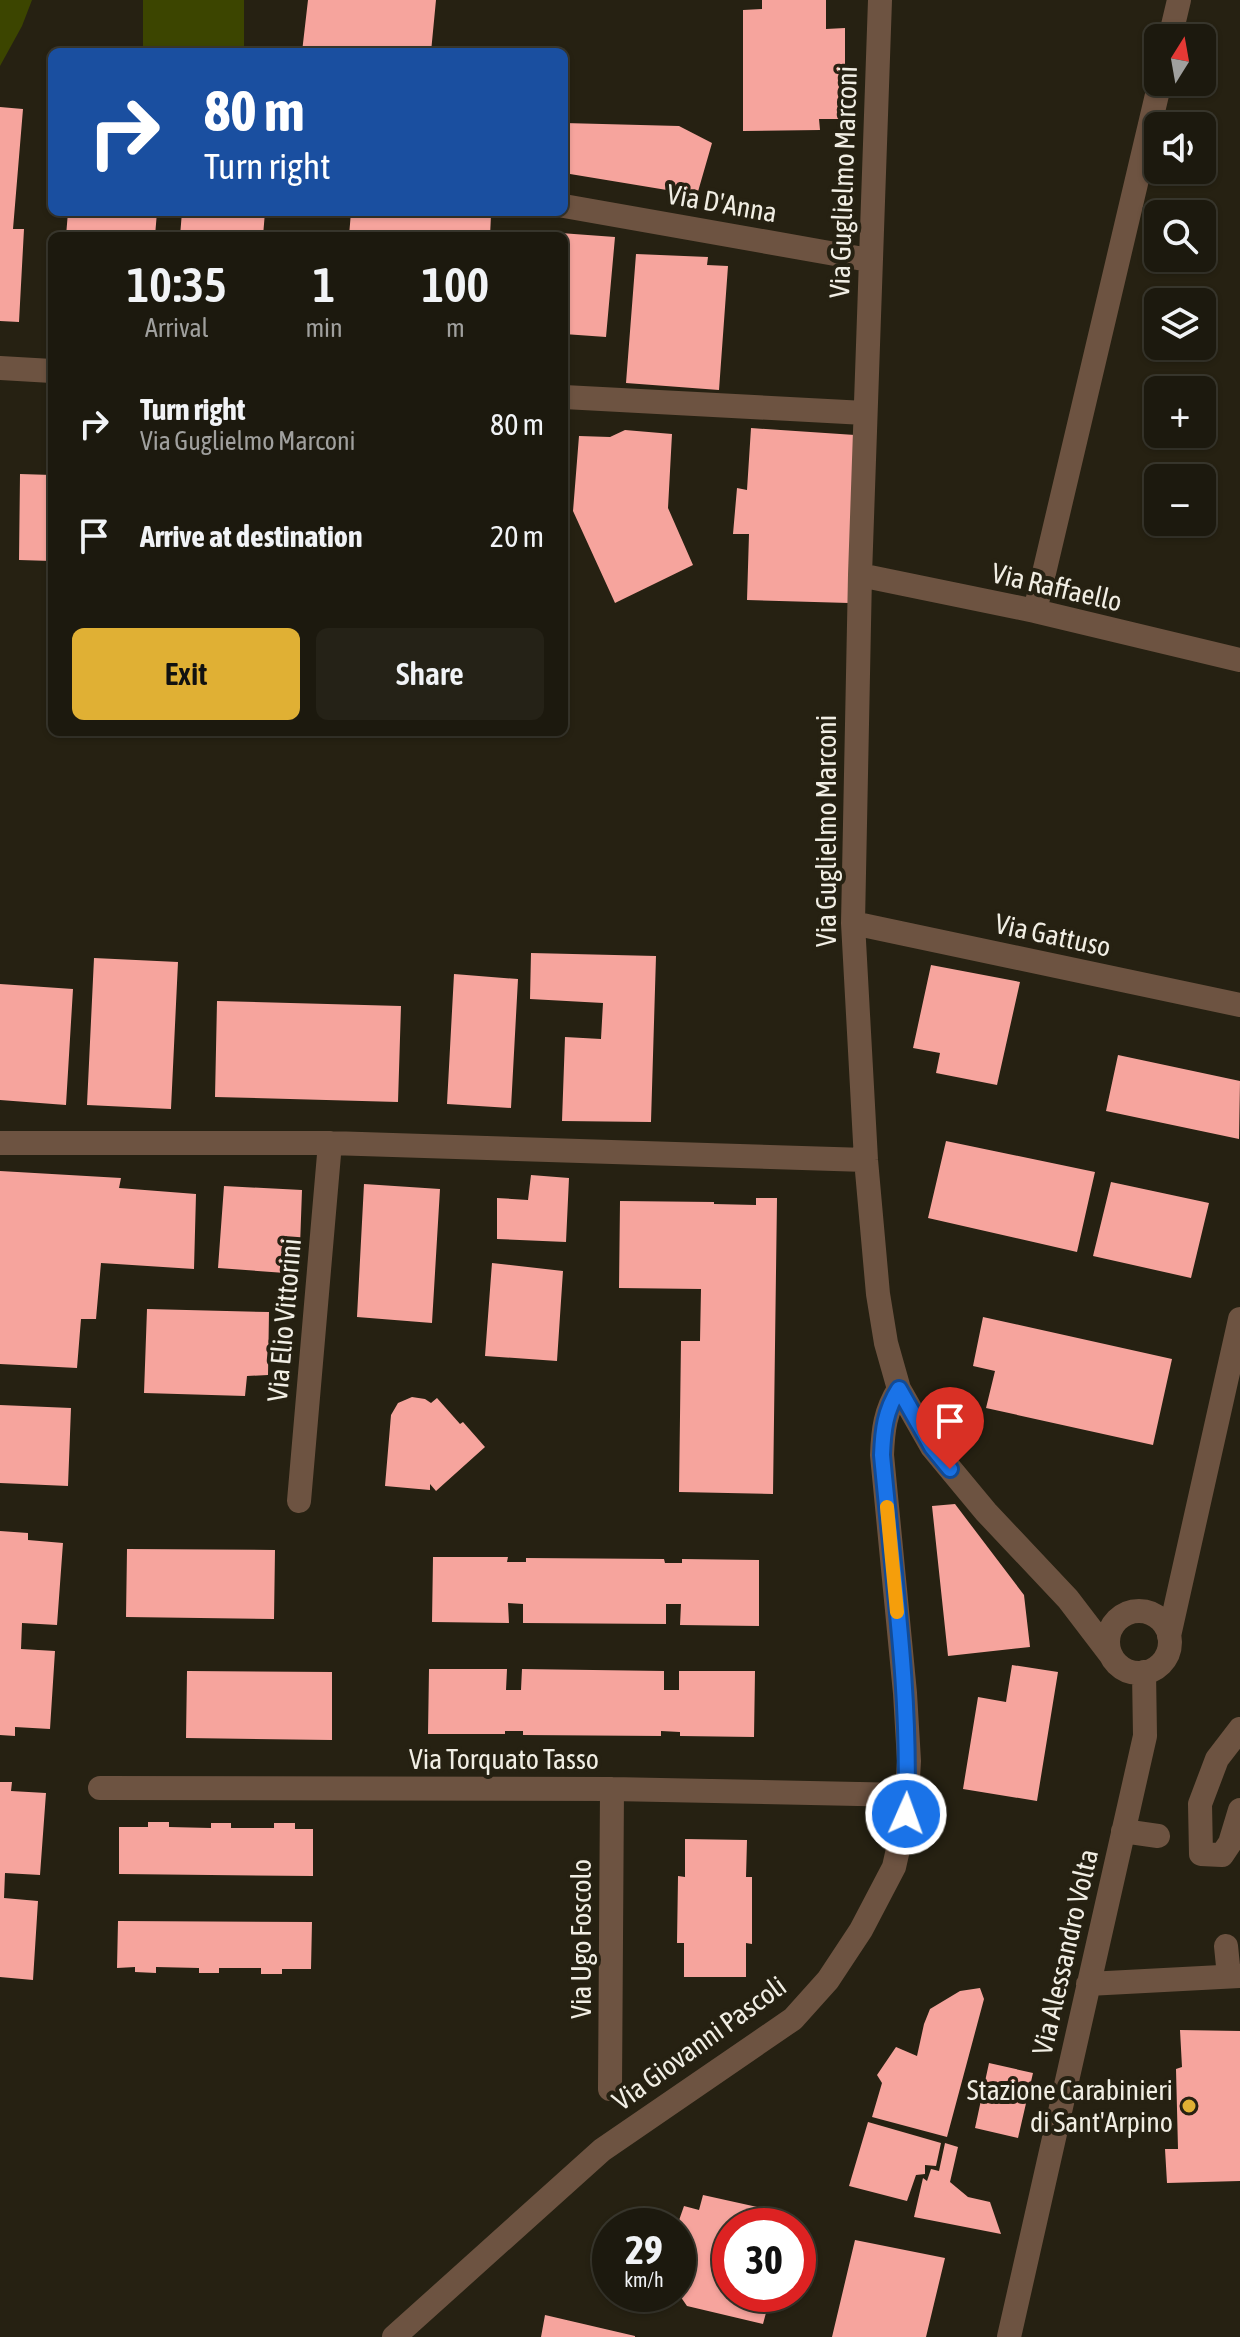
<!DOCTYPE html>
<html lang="en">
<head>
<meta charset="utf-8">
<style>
  :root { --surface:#1c190e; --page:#252217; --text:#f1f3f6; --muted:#a0a09e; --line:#3a382e; --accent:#e0b034 }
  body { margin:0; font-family:"Asap Condensed",sans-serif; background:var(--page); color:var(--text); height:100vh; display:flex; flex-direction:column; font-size:30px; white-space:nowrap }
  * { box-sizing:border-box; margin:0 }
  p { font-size:26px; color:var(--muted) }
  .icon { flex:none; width:44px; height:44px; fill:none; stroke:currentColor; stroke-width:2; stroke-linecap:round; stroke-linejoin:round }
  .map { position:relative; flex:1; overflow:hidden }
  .details { position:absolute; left:48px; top:232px; width:520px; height:504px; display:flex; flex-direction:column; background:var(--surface); border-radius:12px; box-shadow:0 2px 6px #0004,0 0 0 2px var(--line) }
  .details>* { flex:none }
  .hud { position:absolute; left:48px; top:48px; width:520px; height:168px; border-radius:12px; box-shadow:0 2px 6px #0004,0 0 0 2px var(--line); background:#1a4fa0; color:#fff; overflow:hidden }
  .needle { width:52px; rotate:11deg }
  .controls { position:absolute; left:1144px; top:24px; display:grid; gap:16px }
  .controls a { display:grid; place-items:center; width:72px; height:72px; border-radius:12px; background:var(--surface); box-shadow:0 2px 6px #0004,0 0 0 2px var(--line); font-size:40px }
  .speed { position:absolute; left:592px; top:2208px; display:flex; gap:16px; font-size:40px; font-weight:700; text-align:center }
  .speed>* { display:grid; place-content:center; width:104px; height:104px; border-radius:50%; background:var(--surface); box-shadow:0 2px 6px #0004,0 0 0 2px var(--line); line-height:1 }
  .speed small { font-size:20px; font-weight:400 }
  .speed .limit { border:12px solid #d22; background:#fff; color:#111 }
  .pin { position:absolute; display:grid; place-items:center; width:68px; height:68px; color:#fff; margin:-82px -34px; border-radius:50% 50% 50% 0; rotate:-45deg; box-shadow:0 0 8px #0007 }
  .pin .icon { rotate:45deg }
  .me { position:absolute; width:88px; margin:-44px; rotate:2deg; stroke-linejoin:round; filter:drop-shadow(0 0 6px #0008) }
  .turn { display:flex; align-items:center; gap:28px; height:168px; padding:0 24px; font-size:36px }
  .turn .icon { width:104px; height:104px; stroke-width:2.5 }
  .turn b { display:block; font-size:56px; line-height:68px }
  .eta { display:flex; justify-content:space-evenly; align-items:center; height:136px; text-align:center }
  .eta b { font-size:48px; font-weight:600; line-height:56px }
  .button { display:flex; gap:16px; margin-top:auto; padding:16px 24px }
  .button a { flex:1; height:92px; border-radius:12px; background:var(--accent); color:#111; font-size:32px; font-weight:600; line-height:92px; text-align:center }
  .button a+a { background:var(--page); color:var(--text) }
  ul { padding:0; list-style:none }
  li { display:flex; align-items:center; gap:24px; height:112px; padding:0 24px }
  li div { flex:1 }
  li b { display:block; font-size:30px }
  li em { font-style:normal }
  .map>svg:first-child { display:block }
  .green { fill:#3c4500 }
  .building { fill:#f6a49d }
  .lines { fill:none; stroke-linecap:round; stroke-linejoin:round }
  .minor { stroke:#6d5341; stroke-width:24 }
  .route-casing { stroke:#114b97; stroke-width:20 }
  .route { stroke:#1a73e8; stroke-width:14 }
  .slow { stroke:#f59e0b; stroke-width:14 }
  .poi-dot { fill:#e0b034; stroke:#262112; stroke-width:3 }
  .labels { text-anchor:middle; stroke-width:8; stroke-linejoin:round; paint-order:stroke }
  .street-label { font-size:28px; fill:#f1eee4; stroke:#262112 }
  .poi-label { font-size:28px; fill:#f1eee4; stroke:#262112; text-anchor:end }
</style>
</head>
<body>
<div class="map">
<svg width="1240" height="2337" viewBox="0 0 1240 2337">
  <rect width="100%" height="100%" fill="#262112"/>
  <path class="green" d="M0,0h32l-10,26 -22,40z
    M143,0h101v52h-101z"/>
  <path class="building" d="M308,0h128l-5,52h-129z
    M762,0h64v29l19,-1v91h-26l1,11 -77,1v-121l19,-1z
    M0,107l23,2 -10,120h11l-5,93 -19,-1z
    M564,123l115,3 33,17 -15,52 -133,-22z
    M68,212h89l-2,24h-89z
    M182,212h83l-2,24h-83z
    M351,212h89l51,3 -1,21h-141z
    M533,231l82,6 -9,100 -42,-3v-98h-32z
    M636,254l72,3 -1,8 21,1 -9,124 -93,-7z
    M751,428l104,7 -6,168 -102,-3 2,-66h-16l4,-46 10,2z
    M625,430l47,4 -4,74 25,57 -78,38 -42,-92 6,-75 31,1z
    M20,474l32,1v86l-33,-1z
    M531,953l125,3 -5,166 -89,-1 3,-84 36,2 2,-36 -73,-4z
    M94,958l84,4 -7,147 -84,-4z
    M931,965l89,17 -23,103 -61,-12 4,-20 -27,-5z
    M454,974l64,5 -7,129 -64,-4z
    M0,984l73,5 -7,116 -66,-5z
    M217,1001l184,5 -3,96 -183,-5z
    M1118,1055l122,26 -1,58 -133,-28z
    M946,1141l149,31 -18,80 -149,-34z
    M0,1171l121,7 -2,10 77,6 -2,75 -93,-6 -5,56h-15l-4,49 -77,-4z
    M531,1175l38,3 -3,64 -69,-3v-41l31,2z
    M1111,1182l98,21 -18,75 -98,-22z
    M364,1184l76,5 -8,134 -75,-6z
    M224,1186l78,4 -3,84 -81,-6z
    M756,1198h21l-4,296 -94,-2 2,-151h19l1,-52 -82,-1 1,-87 94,1v2l42,1z
    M492,1263l71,8 -6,90 -72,-5z
    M147,1309l122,3 -1,63 -21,1 -2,20 -101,-3z
    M983,1317l189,42 -19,86 -167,-37 9,-37 -22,-5z
    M412,1397l13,2 6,4 6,-5 23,26 3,-2 22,25 -49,44 -6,-7v6l-45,-4 6,-71 7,-12z
    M0,1405l71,3 -3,78 -68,-3z
    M955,1504l69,91 6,52 -82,9 -16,-150z
    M0,1531l28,2v7l35,3 -6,82 -35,-2 -1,26 34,2 -5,78 -35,-2v9l-15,-1z
    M127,1549l148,1 -1,69 -148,-2z
    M433,1557h75l-1,5h19v-4l138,1 1,4h17v-4l77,1v66l-79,-1 1,-21h-15v20l-143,-1v-19l-15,-1 1,20 -77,-1z
    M1012,1665l46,7 -21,129 -74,-12 15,-92 28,5z
    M429,1669h78l-1,21h15l1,-21 142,2v19h15v-19h76l-1,66 -74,-1v-4l-19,-1v5l-138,-1v-4h-18v3h-77z
    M187,1671l145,1v68l-146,-2z
    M0,1782h12l-1,9 35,2 -6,82 -35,-2 -1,25 34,3 -5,79 -33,-3z
    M148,1822h21v5l42,1v-5h20v5h43v-5h21v6h18v47l-194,-2v-47h29z
    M685,1839l62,1 -1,37h6v67l-6,-1v34h-62v-34h-7l1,-67 7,1z
    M118,1921l194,1 -1,47h-29v5h-21v-6h-42v5h-20v-5l-43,-1v6l-21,-1v-5l-18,1z
    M980,1988l4,11 -37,138 -75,-20 10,-34 -5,-8 19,-28 21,9 7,-32 6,-15 30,-18z
    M1180,2030l60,1v150l-73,2 -2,-34h13l-2,-80 6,-2z
    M989,2063l44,10 -15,65 -43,-10z
    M868,2122l73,21 -5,23 -11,-1v9l-9,1 -9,26 -58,-15z
    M945,2143l13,4 -8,35 18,15 22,5 11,32 -87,-17 9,-39 4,3 4,-12 8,2z
    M703,2195l90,20 -3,11h-60v68h41l-8,30 -76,-18 -9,-13 -1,-67 7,-20 15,4z
    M855,2240l90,18 -19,79h-94z
    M545,2315l90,21v1h-94z"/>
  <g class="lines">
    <path class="minor" d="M880,0l-20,575 -7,348 13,237 12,134 8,49 13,46 33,58 54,65 82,87 42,55
      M1170,38l9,-38
      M564,206l305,54
      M0,368l52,3
      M564,397l301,16
      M860,575l175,36 205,49
      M1035,611l125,-529
      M853,923l387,82
      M0,1143h330l536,17
      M299,1501l31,-358
      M1108 1642a31 31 0 1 1 62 0a31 31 0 1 1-62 0Z
      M1169,1636l71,-317
      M1240,1729l-23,30 -17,45 1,50 21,1 8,-12 10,-33
      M100,1788l512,1 295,6
      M1123,1831l35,5
      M1226,1946l3,30
      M1088,1984l152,-8
      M610,2089l2,-300
      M394,2337l208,-187 191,-131 35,-39 33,-50 33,-63 12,-53 1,-19 2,-34 -4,-68 -23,-238c1,-25 3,-44 17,-66
      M1009,2337l136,-601 -1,-64"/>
  </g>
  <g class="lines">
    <defs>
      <path id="route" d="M906,1814c5,-119 -13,-239 -24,-359 1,-25 3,-44 17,-66l33,58 18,22"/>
    </defs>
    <use href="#route" class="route-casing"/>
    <use href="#route" class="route"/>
    <path class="slow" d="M887,1507l10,105"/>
  </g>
  <circle class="poi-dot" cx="1189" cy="2106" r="8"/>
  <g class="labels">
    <g class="street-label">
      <text transform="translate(843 182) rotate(-88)" y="10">Via Guglielmo Marconi</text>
      <text transform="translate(722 203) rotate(10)" y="10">Via D'Anna</text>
      <text transform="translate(1057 587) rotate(13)" y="10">Via Raffaello</text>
      <text transform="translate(826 831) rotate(-90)" y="10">Via Guglielmo Marconi</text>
      <text transform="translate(1053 935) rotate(12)" y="10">Via Gattuso</text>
      <text transform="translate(284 1320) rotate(-85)" y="10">Via Elio Vittorini</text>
      <text x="504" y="1769">Via Torquato Tasso</text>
      <text transform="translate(581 1939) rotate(-90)" y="10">Via Ugo Foscolo</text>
      <text transform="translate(1065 1952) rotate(-77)" y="10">Via Alessandro Volta</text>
      <text transform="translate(699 2043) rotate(-36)" y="10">Via Giovanni Pascoli</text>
    </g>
    <g class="poi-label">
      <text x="1173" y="2100">Stazione Carabinieri<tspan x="1173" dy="32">di Sant'Arpino</tspan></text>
    </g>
  </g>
</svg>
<div class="controls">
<a><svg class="needle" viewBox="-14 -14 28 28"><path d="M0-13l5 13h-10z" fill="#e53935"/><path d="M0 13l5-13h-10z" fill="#a0a09e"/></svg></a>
<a><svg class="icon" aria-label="sound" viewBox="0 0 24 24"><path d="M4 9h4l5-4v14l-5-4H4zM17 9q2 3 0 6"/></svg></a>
<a><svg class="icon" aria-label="search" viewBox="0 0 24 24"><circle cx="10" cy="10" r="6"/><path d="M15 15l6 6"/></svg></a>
<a><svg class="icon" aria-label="layers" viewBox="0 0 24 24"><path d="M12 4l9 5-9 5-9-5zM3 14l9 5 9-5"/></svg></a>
<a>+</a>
<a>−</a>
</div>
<div class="speed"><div>29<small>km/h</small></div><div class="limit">30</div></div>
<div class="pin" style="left:950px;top:1469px;background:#d93025"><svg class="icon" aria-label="arrive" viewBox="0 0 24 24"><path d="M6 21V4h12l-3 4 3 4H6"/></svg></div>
<svg class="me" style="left:906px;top:1814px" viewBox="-20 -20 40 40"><circle r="17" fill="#1a73e8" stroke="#fff" stroke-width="3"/><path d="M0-11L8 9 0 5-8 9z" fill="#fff"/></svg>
<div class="hud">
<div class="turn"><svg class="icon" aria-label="right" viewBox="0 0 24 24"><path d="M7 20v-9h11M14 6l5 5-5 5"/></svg><div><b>80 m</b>Turn right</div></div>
</div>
<section class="details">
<div class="eta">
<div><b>10:35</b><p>Arrival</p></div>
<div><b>1</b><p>min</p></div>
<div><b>100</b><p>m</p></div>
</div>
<ul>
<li><svg class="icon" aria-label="right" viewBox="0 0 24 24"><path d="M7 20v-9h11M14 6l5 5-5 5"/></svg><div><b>Turn right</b><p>Via Guglielmo Marconi</p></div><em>80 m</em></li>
<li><svg class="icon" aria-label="arrive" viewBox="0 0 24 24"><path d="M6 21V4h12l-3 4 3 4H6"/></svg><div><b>Arrive at destination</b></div><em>20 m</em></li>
</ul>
<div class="button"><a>Exit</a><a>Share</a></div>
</section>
</div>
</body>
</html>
